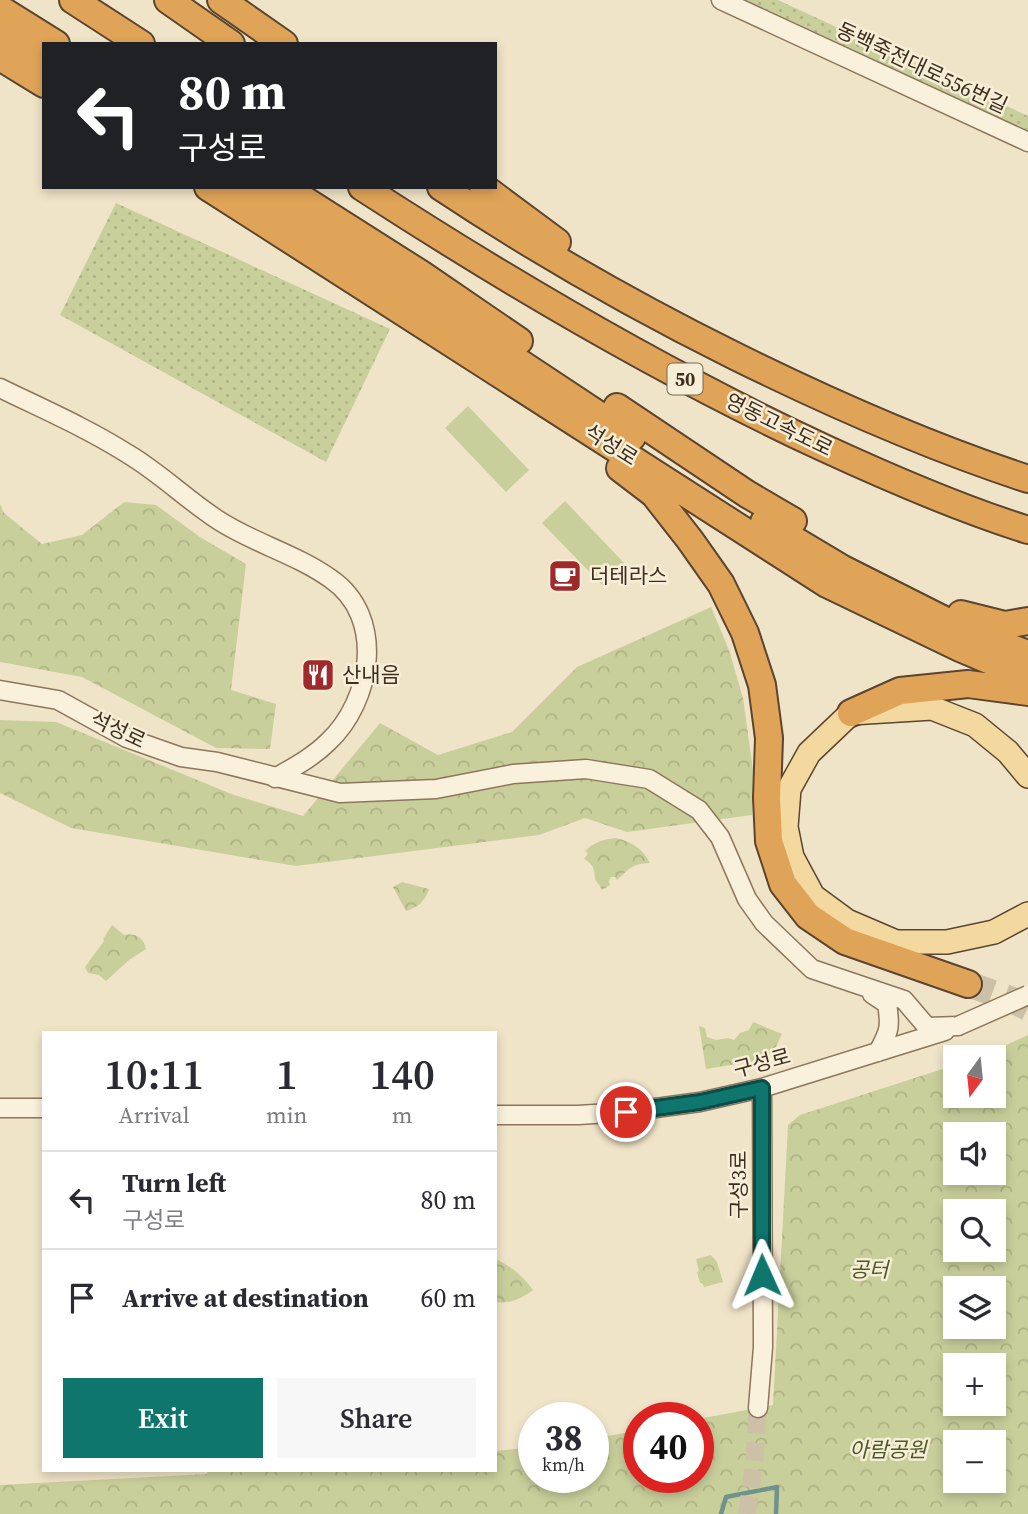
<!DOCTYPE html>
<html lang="en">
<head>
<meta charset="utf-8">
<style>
  :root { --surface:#fff; --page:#f7f7f7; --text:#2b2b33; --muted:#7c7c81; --line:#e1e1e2; --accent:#0f766e }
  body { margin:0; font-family:"Source Serif 4","Noto Sans KR",serif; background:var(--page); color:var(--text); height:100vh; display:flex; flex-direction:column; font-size:26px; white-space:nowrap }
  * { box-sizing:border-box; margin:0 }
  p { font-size:23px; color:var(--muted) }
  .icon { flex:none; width:38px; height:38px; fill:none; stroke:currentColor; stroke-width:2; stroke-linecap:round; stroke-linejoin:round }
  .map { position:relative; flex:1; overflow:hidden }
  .sheet { position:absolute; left:42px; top:1031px; width:455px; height:441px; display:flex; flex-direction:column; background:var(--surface); border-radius:0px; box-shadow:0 4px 10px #0003 }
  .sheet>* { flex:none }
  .guide { position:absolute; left:42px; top:42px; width:455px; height:147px; border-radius:0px; box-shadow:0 4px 10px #0003; background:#202124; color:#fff; overflow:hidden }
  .needle { width:46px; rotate:195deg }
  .fabs { position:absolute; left:943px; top:1045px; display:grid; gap:14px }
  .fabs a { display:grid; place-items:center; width:63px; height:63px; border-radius:0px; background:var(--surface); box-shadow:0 4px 10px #0003; font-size:35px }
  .speed { position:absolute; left:518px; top:1402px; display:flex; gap:14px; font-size:35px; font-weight:700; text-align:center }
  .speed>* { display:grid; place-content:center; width:91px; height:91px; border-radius:50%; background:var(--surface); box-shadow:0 4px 10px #0003; line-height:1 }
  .speed small { font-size:18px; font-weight:400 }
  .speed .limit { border:10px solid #d22; background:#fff; color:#111 }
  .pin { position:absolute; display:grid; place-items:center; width:60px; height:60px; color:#fff; margin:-30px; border:4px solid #fff; border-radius:50%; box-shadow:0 2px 7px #0007 }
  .me { position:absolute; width:77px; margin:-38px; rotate:359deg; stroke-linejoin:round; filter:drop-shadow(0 0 5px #0008) }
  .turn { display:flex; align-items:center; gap:24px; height:147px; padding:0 21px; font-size:32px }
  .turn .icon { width:91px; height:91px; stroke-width:2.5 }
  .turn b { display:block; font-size:49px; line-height:60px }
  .eta { display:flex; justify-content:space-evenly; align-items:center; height:119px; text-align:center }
  .eta b { font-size:42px; font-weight:600; line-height:49px }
  .button { display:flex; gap:14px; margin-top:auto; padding:14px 21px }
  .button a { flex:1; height:80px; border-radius:0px; background:var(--accent); color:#fff; font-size:28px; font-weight:600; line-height:80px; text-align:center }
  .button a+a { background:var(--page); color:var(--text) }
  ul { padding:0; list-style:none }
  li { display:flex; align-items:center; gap:21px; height:98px; padding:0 21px; border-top:2px solid var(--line) }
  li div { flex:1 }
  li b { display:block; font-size:26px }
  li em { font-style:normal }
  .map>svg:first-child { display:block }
  .grass { fill:url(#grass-dots) }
  .forest { fill:url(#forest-crowns); fill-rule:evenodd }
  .garden { fill:#c9cf9b }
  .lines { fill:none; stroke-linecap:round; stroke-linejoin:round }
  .stream { stroke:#6f938a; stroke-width:4.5 }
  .minor-tunnel { stroke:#ccc0a6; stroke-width:18; stroke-dasharray:18 9; stroke-linecap:butt }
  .highway-tunnel { stroke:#ccc0a6; stroke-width:26; stroke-dasharray:26 13; stroke-linecap:butt }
  .minor-casing { stroke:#8d765c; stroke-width:21 }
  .major-casing { stroke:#5b4430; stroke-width:26 }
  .highway-casing { stroke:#5b4430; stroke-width:30 }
  .minor { stroke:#faf1dc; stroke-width:18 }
  .major { stroke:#f3d9a0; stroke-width:23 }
  .highway { stroke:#e0a458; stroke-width:26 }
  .minor-bridge-casing { stroke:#8d765c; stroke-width:21; stroke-linecap:butt }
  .minor-bridge { stroke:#faf1dc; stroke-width:18 }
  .route-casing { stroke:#0a4d48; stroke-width:18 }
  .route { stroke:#0f766e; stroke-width:12 }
  .labels { text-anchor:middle; stroke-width:5; stroke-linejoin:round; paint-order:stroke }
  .shield { fill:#f7eed8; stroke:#756857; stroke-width:2 }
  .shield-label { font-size:19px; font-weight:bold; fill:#3d2e20 }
  .street-label { font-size:21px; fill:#3d2e20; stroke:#f7eed8 }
  .poi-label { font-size:21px; fill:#3d2e20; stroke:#f7eed8; text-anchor:start }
  .park-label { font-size:21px; font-style:italic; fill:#4d5a26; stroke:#f7eed8 }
</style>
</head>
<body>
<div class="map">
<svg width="1028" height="1514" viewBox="0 0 1028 1514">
  <defs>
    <pattern id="grass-dots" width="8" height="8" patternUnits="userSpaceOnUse" patternTransform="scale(1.75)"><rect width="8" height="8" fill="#c9cf9b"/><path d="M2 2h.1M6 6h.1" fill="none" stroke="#aeb285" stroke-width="1.8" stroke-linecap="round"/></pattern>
    <pattern id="forest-crowns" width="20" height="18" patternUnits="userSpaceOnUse" patternTransform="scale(1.75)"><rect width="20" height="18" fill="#c9cf9b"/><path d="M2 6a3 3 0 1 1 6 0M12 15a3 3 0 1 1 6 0" fill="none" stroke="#aeb285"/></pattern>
  </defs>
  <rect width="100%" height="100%" fill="#f0e4c8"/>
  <path class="grass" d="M736,0h42l250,116v17z
    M116,203l274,126 -64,133 -266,-147z"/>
  <path class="forest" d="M124,502l32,3 44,32 46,27 -15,126 45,14 -6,45 -54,-1 -134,-71 -82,-15v-158l4,9 38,31 40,-9z
    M711,607l18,43 14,48 10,72 -1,45 -125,17 -42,-14 -46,17 -243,31 -225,-38 -71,-35v-73l56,2 178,73 69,21 77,-93 58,32 74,-23 65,-65z
    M616,838c16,4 26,10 34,25 -20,1 -20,6 -33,17l-2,-3h-4l-2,4 1,4 -8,5c0,-1 -5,-8 -6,-9 -3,-11 0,-15 -12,-22l4,-6 -3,-2c9,-9 19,-12 31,-13z
    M402,882l27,7c-4,13 -11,18 -23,22l-13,-24z
    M112,925l12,10c11,-2 20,2 22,14l-17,11 -23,21 -7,-6 -11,-2 -3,-6 19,-26 -1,-2z
    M753,1022l29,12 -8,17 -12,9 -56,9 -7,-43 6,2 2,9 9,3 12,-2 6,2 6,-7 9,-3z
    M1028,1035v479h-1028v-29l207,-11 1,-4h287v-19l39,-4v30h59v-38l46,-9v47h59v-58l75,-14 15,-280 12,-10 155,-50 1,31h38v-39h-14zM956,1134h38v38h-38zM956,1211h38v39h-38zM956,1288h38v38h-38zM956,1365h38v39h-38zM956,1442h38v38h-38z
    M711,1255l6,7 6,20 -19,5 -2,-4h-2l-3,-11 2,-1 -3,-12z
    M498,1260c15,8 25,16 35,30 -12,9 -23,14 -38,12v-39z"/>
  <path class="garden" d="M468,406l61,64 -23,22 -61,-64z
    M565,501l61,64 -22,22 -62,-64z"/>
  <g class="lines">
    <path class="stream" d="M721,1514l5,-17 51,-10 -1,27"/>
    <path class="minor-tunnel" d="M747,1514l7,-49 4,-57"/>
    <path class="highway-tunnel" d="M968,984l42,15 18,9"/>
    <defs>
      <path id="minor" d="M721,0l307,142
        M0,388c43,21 87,40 128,66 32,19 58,45 90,66 35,23 78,34 113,59 55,38 41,122 -3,163 -15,15 -34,25 -53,36
        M0,690l58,10 69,38 54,19 36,5 123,31 96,-4 77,-15 73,-5 63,10 50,31 21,27 27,62 17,24 48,46 92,31 23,27 31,-1
        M872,994l15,10c4,23 2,28 -9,48
        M0,1108h44
        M495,1115h83l48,-3 74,-10 62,-14 183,-57
        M758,1408l5,-61 -1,-259"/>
      <path id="major" d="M1028,776l-20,-24 -33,-27 -43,-17 -81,5 -42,40 -20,36 -3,38 6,30 21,39 34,25 49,21h51l47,-10 34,-18"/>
      <path id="highway" d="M73,0l68,44
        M168,0l63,44
        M221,0l63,44
        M0,9l56,35
        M0,31l44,28
        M0,57l44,27
        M208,187l619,397 133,64 68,29
        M247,187l163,103 222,147
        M284,187l137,87 98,67
        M362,187c148,96 301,186 460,260 67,31 136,61 206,83
        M441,187c95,63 193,119 294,169 95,47 192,90 293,123
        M483,187l74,55
        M617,407l130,87 46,27
        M620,468l34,26 36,46 31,44 24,49 17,52 7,53 -2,60 2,43 14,43 25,32 37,25 123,43
        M764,522l77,46 129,65 58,21
        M961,614l44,11 23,-4
        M851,713l49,-22 68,-7 60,8"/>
    </defs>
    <use href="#minor" class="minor-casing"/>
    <use href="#major" class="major-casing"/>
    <use href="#highway" class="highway-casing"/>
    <use href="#minor" class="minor"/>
    <use href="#major" class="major"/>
    <use href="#highway" class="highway"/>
    <defs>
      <path id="minor-bridge" d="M958,1026l70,-31"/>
    </defs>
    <use href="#minor-bridge" class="minor-bridge-casing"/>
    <use href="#minor-bridge" class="minor-bridge"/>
  </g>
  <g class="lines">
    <defs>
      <path id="route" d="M626,1112l74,-10 62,-14v187"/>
    </defs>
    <use href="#route" class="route-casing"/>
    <use href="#route" class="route"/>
  </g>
  <defs>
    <symbol id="cafe-square" viewBox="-11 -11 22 22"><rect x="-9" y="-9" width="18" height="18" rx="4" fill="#9e2a2b" stroke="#f7eed8"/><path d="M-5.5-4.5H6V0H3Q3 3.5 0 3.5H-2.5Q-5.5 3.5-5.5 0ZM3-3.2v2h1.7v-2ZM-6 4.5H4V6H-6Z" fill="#fff"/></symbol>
    <symbol id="restaurant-square" viewBox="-11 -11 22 22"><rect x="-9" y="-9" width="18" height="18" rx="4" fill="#9e2a2b" stroke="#f7eed8"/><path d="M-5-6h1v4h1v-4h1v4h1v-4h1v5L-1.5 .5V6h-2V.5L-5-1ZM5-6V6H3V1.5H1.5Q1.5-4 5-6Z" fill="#fff"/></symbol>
  </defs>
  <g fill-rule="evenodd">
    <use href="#cafe-square" x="546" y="557" width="38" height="38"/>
    <use href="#restaurant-square" x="299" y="656" width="38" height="38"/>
  </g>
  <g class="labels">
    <rect class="shield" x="667.5" y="363.5" width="35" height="31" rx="5"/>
    <g class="shield-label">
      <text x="685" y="386">50</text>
    </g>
    <g class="street-label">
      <text transform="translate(922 68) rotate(25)" y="7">동백죽전대로556번길</text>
      <text transform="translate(779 425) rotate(26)" y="7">영동고속도로</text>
      <text transform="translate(611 445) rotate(32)" y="7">석성로</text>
      <text transform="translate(118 730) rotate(25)" y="7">석성로</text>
      <text transform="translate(762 1063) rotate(-15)" y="7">구성로</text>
      <text transform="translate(739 1185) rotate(-90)" y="7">구성3로</text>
    </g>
    <g class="poi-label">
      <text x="590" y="583">더테라스</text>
      <text x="342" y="682">산내음</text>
    </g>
    <g class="park-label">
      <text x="869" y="1277">공터</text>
      <text x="888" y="1457">아람공원</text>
    </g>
  </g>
</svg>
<div class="fabs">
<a><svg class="needle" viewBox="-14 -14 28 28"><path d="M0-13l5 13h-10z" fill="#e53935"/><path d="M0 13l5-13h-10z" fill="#7c7c81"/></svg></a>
<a><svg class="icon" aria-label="sound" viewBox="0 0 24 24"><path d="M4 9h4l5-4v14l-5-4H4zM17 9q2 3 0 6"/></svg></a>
<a><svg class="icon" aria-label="search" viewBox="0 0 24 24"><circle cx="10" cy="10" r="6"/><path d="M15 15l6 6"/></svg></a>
<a><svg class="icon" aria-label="layers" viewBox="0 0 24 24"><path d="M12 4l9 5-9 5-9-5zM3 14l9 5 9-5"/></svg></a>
<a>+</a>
<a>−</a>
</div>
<div class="speed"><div>38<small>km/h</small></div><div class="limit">40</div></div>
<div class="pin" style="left:626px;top:1112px;background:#d93025"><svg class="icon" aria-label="arrive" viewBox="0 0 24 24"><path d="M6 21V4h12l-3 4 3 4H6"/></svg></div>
<svg class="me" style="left:762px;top:1275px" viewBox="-20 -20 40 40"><path d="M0-17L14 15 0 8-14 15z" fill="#0f766e" stroke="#fff" stroke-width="4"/></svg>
<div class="guide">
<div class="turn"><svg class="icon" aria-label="left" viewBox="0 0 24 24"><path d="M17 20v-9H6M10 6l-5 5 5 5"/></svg><div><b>80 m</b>구성로</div></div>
</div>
<section class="sheet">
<div class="eta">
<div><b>10:11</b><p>Arrival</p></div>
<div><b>1</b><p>min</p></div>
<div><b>140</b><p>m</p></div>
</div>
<ul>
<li><svg class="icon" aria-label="left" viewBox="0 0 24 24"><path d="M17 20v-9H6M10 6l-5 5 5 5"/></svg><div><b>Turn left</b><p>구성로</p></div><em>80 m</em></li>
<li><svg class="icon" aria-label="arrive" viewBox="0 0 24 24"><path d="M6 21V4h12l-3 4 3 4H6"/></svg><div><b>Arrive at destination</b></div><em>60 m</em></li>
</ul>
<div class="button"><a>Exit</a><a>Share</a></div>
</section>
</div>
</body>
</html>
